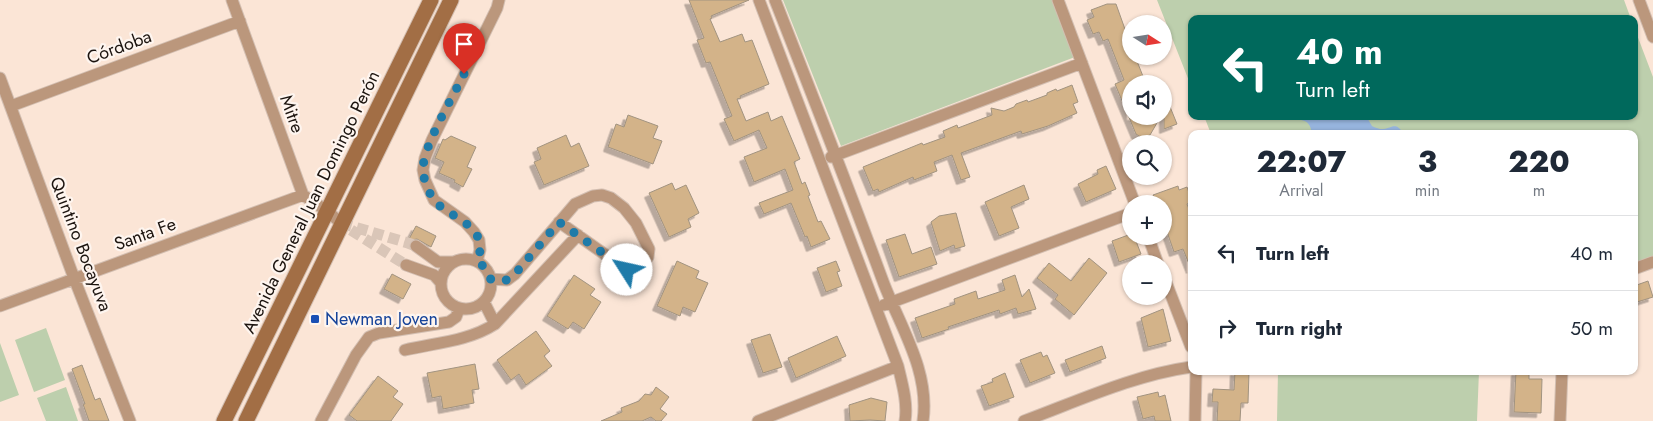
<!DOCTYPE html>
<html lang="en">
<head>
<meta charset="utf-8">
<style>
  :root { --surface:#fff; --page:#f6f6f7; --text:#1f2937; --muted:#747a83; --line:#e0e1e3 }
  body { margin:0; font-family:Jost,sans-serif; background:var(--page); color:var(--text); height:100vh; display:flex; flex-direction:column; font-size:19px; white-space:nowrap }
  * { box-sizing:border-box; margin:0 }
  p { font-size:16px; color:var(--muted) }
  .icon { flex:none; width:28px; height:28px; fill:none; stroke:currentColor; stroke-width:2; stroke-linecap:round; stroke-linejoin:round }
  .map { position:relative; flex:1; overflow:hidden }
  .side { position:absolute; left:1188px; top:130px; width:450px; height:245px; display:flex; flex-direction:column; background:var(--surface); border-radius:10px; box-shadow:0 1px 4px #0004 }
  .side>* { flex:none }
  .top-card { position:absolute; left:1188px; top:15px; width:450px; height:105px; border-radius:10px; box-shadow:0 1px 4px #0004; background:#00695c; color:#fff; overflow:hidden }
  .needle { width:32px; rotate:102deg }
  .buttons { position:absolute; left:1122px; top:15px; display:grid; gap:10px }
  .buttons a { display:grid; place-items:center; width:50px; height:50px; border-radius:50%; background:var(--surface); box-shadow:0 1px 4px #0004; font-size:25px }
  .pin { position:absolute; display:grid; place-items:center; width:42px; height:42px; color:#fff; margin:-51px -21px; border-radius:50% 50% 50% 0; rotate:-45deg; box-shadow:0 0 5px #0007 }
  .pin .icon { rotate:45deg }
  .me { position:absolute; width:55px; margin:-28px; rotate:305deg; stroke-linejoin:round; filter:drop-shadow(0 0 4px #0008) }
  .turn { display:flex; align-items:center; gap:18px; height:105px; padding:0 25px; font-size:22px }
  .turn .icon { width:65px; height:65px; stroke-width:2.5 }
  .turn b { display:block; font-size:35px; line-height:42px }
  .eta { display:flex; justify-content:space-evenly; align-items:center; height:85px; text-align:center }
  .eta b { font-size:30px; font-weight:800; line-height:35px }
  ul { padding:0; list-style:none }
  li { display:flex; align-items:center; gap:15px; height:75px; padding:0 25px; border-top:1px solid var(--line) }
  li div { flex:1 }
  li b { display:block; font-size:19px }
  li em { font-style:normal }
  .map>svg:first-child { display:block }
  .green { fill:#bdcfad }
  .water { fill:#97b5de }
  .building { fill:#d3b389; stroke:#a19380; filter:url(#shadow) }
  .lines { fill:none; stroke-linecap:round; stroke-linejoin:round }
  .street-tunnel { stroke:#dac6b8; stroke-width:11; stroke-dasharray:11 5.5; stroke-linecap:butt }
  .street-casing { stroke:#d3bfb2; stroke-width:13 }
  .secondary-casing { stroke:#d3bfb2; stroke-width:17 }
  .street { stroke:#bb977c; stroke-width:11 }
  .secondary { stroke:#a26e45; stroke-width:15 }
  .route { stroke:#1f7ba9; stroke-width:9; stroke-dasharray:0 16.2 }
  .transit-dot { fill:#1a4fb4; stroke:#fef5ef; stroke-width:2 }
  .labels { text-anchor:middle; stroke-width:4.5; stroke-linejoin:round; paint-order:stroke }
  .street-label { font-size:18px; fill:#1c140f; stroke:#fef5ef }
  .transit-label { font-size:18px; fill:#164399; stroke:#fef5ef; text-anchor:start }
</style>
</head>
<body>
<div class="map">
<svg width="1653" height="421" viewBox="0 0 1653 421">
  <defs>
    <filter id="shadow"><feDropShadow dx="-4.5" dy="4.5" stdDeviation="0" flood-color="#0004"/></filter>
  </defs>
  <rect width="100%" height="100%" fill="#fbe5d6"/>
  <path class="green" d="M783,0h270l22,57 -234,89z
    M1157,0h467l7,19h-440v67z
    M1634,27l19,50v179l-19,7v-129h-423l-7,-18h430z
    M46,328l19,52 -31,12 -19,-52z
    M0,343l19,52 -19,7z
    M1278,371h201l-2,50h-200z
    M66,387l12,34h-32l-9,-23z"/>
  <path class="water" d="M1284,116h82l6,10c2,1 7,3 9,3 11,0 14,-9 23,5h-92c-2,-19 -15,-12 -28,-18z"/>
  <path class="building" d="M689,0h60l-38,16 1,2 -2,1 10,23 22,-8 3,8 7,-2 17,44 -29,12 1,2 -4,1 9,22 22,-9 3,9 11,-5 18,43 -6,3 8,22 3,-2 5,13 -2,1 10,26 3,-1 9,18 -19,8 -4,-11 -2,1 -14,-34 -27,11 -5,-11 34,-13 -8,-21 -31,13 -10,-25 23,-9 -8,-18 -25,11 -10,-22 8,-3 -22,-54 -4,1 -9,-23 7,-2z
    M1107,4h9l15,42v10h4l11,28h-15v32h30l-11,19 -8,3 -6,-4 -21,-50 9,-4 -16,-41 -5,2 -4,-9 -6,2 -6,-14 7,-3 -3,-7z
    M1072,85l6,17 -5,2 4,9 -29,13 -26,8 -1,-3 -60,22 9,24 -9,3 -9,-25 -18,7 3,9 -23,9 -1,-3 -34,15 -1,-3 -5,2 -10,-24 59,-24 1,2 22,-8 -2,-6 14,-6 1,3 34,-13 -1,-7 13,3 10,-4 2,-3 11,-4 1,2 19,-7v-2l9,-4 1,2z
    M1164,92l13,32 -13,5z
    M628,115l30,11 -5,12 9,3 -9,23 -45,-17 8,-23 8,3z
    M566,135l5,12 8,-4 10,23 -45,19 -10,-23 7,-3 -4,-11z
    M451,136l25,11 -9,20 5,2 -9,18 -9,-5 1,-2 -16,-7 5,-11 -9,-4 8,-19 2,1z
    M1106,166l10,23 -30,13 -8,-18 20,-10 -1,-4z
    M672,183l3,7 11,-5 13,28 -11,6 3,8 -22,10 -20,-44z
    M1024,185l5,14 -18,8 8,21 -20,8 -14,-34z
    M1178,186l1,4 8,-3 4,11v4l-4,2 4,10v55l-8,-20 -9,3 -10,-29v-19h-7l-4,-9z
    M956,213l9,33 -10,3 -1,-4 -14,6 -9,-29 8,-6z
    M416,226l20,10 -5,11 -14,-8 -6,1 -2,-1z
    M905,234l7,20 19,-7 6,17 -38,13 -13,-37z
    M1131,234v2h3l7,18 -22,8 -7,-21z
    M1089,258l18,15 -33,42 -19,-16 3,-4 -21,-17 12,-15 22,18z
    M677,261l22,10 -3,7 12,5 -13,29 -12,-5 -3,9 -23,-10z
    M836,261l4,10 -3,1 5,14 -16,6 -9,-24z
    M392,274l19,10 -8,15 -19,-10z
    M574,275l21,14 -5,6 11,7 -17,27 -11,-7 -5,7 -21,-13z
    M1015,275l7,22 7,-8 7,20 -18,5 -2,-6 -16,6 -1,-4 -51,17 1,2 -27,9 -7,-20 40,-14 -1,-5 22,-8 2,8 27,-9 -3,-10z
    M1648,281l5,16 -19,6v-17z
    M1163,309l8,32 -23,6 -7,-29z
    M536,331l14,20 -6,5 8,10 -26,19 -7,-11 -8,6 -14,-20z
    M770,334l12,33 -19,6 -12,-33z
    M837,336l9,20 -50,22 -8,-20z
    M1102,346l4,12 -36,14 -5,-12z
    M1041,352l2,5 4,-2 8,18 -25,10 -10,-23z
    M475,364l4,25 -7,1 2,13 -31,6 -2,-13 -9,2 -5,-25z
    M82,365l13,35 5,-2 9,23h-20l-6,-17h2l-13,-35z
    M1235,371l14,1 -1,31h-7l-1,18h-23l1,-19h-6l1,-13 21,1z
    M1516,371h13v8h13l-1,34 -27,-1z
    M1005,373l9,24 -25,9 -8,-20 12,-4 -1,-3z
    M378,376l20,15 -5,6 10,7 -12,17h-34l-8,-6z
    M656,387l13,10 -9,12 7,5 -6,7h-5l-5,-4 -9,4h-41l21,-9 -1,-4 18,-7 6,-7 6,1z
    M1158,392l1,5 6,-2 6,26h-16l-1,-5 -11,3 -6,-22z
    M871,398l16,4 -2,19 -15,-1 -20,1 -1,-16z"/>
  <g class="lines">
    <path class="street-tunnel" d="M341,223l67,20 8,3
      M351,230l55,35"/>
    <defs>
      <path id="street" d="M232,0l71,195 24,16 14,12
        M759,0l139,366c4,17 10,37 7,55
        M775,0c37,94 74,189 109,284 17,44 46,88 39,137
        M1058,0l77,204
        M1639,0l14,37
        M0,78l74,200 56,143
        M11,106l229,-85
        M831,157l251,-94
        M1148,236l10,28
        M416,246l22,16h16
        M441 284a25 25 0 1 1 50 0a25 25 0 1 1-50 0Z
        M477,261l3,-11 -1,-10 -5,-8 -9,-10 -31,-22 -9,-20 -2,-10 2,-12 7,-18 65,-132 2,-8
        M406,265l28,10 7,8
        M1634,269l19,-7
        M1164,277l27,70
        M491,279l16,1 8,-6 60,-70 18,-8 9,-1 9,3 13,10 12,15 13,26 -1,8 -12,15 -9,-2 -68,-48
        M484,302l11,22
        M884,305l247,-92
        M0,306l303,-111
        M405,350c30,-7 64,-9 90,-26l83,-89
        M321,421l35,-66 13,-18 10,-4 70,-11 7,-5 3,-8
        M758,421l140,-55
        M1024,421c54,-20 110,-46 167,-54
        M1195,421l1,-50
        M1560,421l2,-50"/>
      <path id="secondary" d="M224,421l207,-421
        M246,421l205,-421"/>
    </defs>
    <use href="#street" class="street-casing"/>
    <use href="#secondary" class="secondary-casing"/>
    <use href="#street" class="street"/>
    <use href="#secondary" class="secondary"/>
  </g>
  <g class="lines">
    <path class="route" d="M464,74c-11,23 -41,72 -41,95 0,10 6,25 12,32 13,16 47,22 45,49 0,3 -2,8 -3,11 7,5 11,10 14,19h16l8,-6 44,-52 68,48"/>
  </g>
  <rect class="transit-dot" x="310" y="314" width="10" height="10" rx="2.5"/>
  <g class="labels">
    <g class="street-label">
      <text transform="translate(119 47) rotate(-20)" y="6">Córdoba</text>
      <text transform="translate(292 114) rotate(70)" y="6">Mitre</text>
      <text transform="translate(311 202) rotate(-64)" y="6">Avenida General Juan Domingo Perón</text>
      <text transform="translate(145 234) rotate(-20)" y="6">Santa Fe</text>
      <text transform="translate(81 244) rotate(69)" y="6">Quintino Bocayuva</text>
    </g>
    <g class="transit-label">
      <text x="325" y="325">Newman Joven</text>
    </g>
  </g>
</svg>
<div class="buttons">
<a><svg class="needle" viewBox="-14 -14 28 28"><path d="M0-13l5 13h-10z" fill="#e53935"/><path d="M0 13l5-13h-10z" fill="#747a83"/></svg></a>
<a><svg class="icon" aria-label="sound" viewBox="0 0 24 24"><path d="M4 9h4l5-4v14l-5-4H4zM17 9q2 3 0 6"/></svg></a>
<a><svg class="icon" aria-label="search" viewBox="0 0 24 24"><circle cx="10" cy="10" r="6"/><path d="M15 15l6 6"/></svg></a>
<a>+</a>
<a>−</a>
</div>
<div class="pin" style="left:464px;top:74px;background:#d93025"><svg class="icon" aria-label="arrive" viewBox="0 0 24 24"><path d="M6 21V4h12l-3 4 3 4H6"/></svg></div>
<svg class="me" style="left:627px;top:270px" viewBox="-20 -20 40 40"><circle r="19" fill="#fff"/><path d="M0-13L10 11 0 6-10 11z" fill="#1f7ba9"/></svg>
<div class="top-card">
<div class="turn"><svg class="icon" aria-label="left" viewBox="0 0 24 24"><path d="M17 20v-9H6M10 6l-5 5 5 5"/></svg><div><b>40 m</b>Turn left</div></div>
</div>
<section class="side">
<div class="eta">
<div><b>22:07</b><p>Arrival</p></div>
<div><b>3</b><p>min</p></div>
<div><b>220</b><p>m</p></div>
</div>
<ul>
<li><svg class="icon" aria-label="left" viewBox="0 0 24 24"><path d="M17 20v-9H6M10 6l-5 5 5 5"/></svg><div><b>Turn left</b></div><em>40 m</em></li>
<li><svg class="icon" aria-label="right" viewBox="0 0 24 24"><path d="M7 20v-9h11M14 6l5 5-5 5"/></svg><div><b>Turn right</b></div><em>50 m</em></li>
</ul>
</section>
</div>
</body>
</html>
